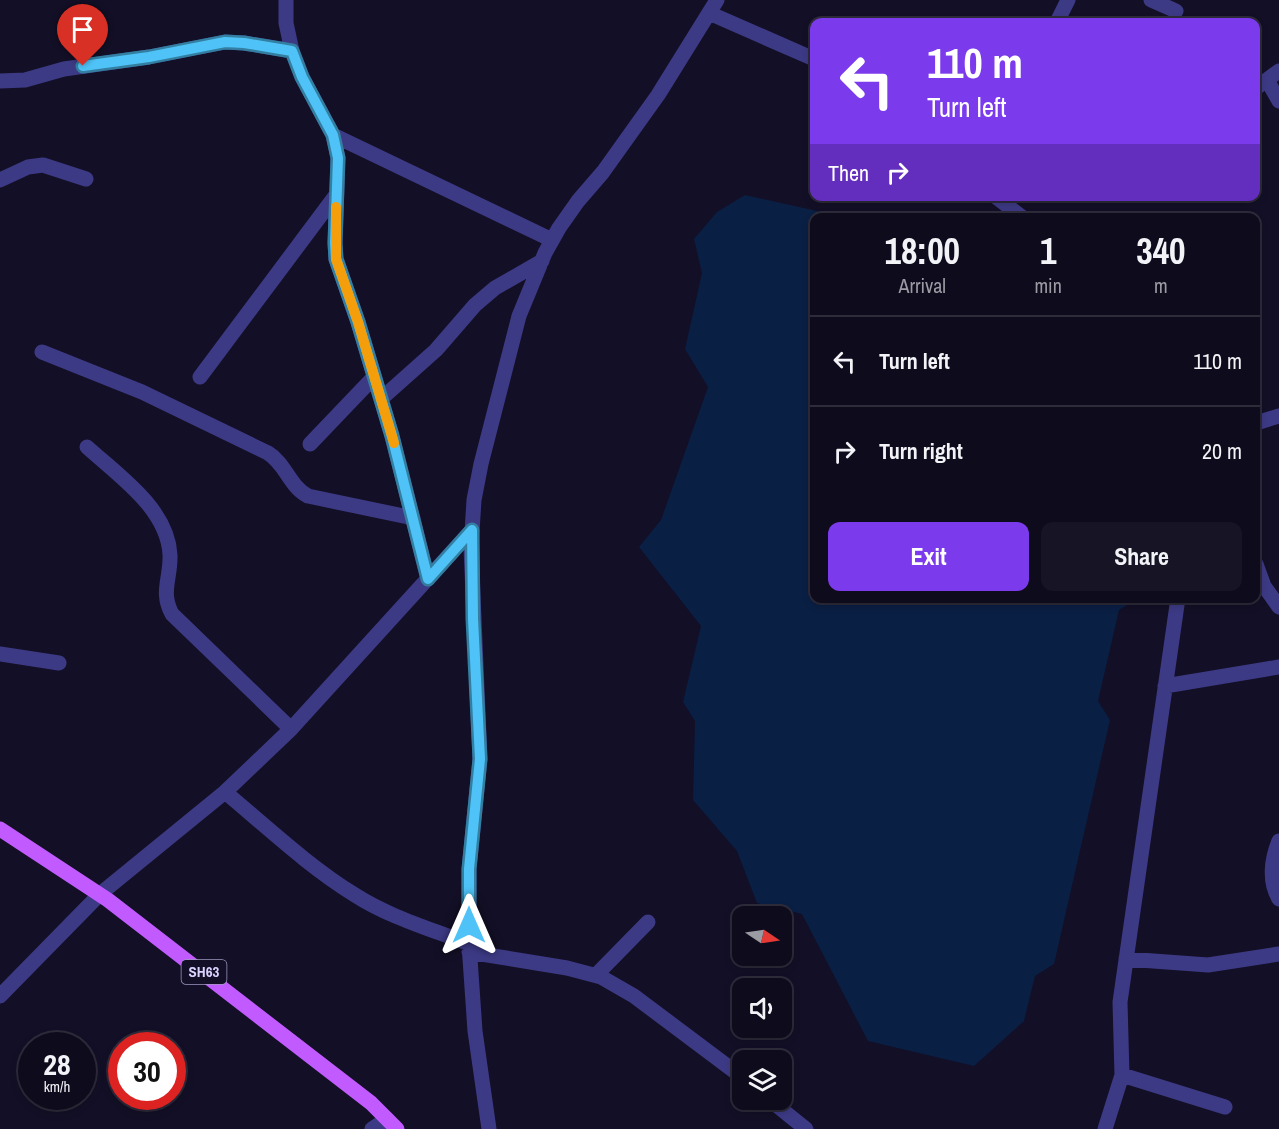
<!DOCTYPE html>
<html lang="en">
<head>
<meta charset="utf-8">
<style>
  :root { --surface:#0e0b1c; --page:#171425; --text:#f1f3f6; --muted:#9b9ba3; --line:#2e2b3b; --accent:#7c3aed }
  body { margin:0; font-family:"Archivo Narrow",sans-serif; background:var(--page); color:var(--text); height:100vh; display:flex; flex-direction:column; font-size:22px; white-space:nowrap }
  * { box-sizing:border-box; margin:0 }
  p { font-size:20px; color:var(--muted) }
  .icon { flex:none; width:33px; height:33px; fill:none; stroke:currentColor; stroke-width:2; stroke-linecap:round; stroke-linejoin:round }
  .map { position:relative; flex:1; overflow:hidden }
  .drawer { position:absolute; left:810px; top:213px; width:450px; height:390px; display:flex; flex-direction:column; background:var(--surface); border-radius:12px; box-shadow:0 3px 9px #0003,0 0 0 2px var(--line) }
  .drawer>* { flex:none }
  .guide { position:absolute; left:810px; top:18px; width:450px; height:183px; border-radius:12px; box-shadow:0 3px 9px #0003,0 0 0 2px var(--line); background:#7c3aed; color:#fff; overflow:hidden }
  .needle { width:39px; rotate:103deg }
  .fabs { position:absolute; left:732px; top:906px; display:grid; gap:12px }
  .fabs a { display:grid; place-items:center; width:60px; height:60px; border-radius:12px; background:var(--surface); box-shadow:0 3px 9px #0003,0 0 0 2px var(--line); font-size:30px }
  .speed { position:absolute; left:18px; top:1032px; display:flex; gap:12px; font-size:30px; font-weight:700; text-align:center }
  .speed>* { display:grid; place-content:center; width:78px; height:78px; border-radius:50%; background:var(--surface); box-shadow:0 3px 9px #0003,0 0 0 2px var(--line); line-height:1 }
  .speed small { font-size:15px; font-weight:400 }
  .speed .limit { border:9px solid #d22; background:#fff; color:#111 }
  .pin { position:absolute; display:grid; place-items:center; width:51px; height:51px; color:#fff; margin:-62px -26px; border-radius:50% 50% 50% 0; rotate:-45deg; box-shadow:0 0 6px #0007 }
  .pin .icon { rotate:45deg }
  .me { position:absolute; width:66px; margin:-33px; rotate:0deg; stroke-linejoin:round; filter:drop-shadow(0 0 4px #0008) }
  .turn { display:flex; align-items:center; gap:21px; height:126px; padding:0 18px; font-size:27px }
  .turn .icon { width:78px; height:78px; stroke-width:2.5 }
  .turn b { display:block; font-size:42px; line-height:51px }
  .then { display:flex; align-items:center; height:57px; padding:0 18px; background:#0003; gap:12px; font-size:22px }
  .eta { display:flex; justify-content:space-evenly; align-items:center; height:102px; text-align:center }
  .eta b { font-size:36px; font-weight:800; line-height:42px }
  .button { display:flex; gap:12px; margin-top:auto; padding:12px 18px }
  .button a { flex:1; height:69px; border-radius:12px; background:var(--accent); color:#fff; font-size:24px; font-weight:800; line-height:69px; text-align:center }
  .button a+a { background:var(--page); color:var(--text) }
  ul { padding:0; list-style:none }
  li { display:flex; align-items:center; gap:18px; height:90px; padding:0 18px; border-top:2px solid var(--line) }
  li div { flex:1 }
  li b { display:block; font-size:22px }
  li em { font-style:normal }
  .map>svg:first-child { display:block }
  .water { fill:#0a1f44 }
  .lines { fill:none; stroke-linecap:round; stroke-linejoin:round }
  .minor { stroke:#3d3a85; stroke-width:15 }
  .major { stroke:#c25bff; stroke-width:15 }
  .route-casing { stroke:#337fa1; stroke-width:15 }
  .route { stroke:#4fc3f7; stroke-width:10 }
  .slow { stroke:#f59e0b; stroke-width:10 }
  .labels { text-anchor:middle; stroke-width:6; stroke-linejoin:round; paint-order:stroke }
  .shield { fill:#130f26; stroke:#9e99be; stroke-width:1.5 }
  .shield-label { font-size:15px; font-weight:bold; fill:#d9d4ff }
</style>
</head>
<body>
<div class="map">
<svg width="1279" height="1129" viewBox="0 0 1279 1129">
  <rect width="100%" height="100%" fill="#130f26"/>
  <path class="water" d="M745,195l99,22 -30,1v380l323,1 -18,11 -21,91 12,19 -56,244 -19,12 -11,45 -50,45 -106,-25 -66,-127 -45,-11 -20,-52 -44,-51 2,-79 -12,-19 18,-76 -62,-79 22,-27 47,-133 -23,-38 17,-76 -8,-34 23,-27z"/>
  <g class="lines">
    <path class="minor" d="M286,0v23l6,28 10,26 31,58 5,23 -3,85 1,16 22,63 34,114 36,143
      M1151,0l25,11
      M709,13l105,46
      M1057,22l11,-22
      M1267,80l12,21
      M0,81l25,-1 39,-11 85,-12 76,-15 19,1 48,8
      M1256,88l23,-17
      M333,135l219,105
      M0,180l28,-13 15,-2 43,14
      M995,196l28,22
      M42,352l100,40 126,61c18,11 21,33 40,43l105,22
      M200,377l136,-182
      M381,399l55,-49 39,-45 20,-17 47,-27
      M1256,423l23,-7
      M310,444l64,-67
      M87,447c32,29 81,62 83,108 1,23 -10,37 2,59l119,115
      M1256,564l8,22 15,21
      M0,654l59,9
      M1165,686l114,-19
      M225,792c42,35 83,74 130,103 34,22 76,34 114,49
      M1279,841c-8,19 -10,41 0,58
      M469,952l98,16 34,9 33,19 108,81
      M1126,959l82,6 71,-11
      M596,975l52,-53
      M0,996l100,-102 125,-102 66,-63 181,-199
      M1122,1075l103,32
      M770,1100l36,29
      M372,1129l15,-10
      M489,1129l-14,-98 -6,-87v-75l11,-110 -9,-211 3,-48 7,-36 38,-148 26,-63 14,-25 19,-27 25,-29 55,-77 59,-95
      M1105,1129l17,-54 -2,-73 58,-404"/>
    <path class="major" d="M0,829l108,71 263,203 26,26"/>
  </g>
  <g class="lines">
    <defs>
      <path id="route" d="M83,66l66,-9 76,-15 19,1 48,8 10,26 31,58 5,23 -3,85 1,16 22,63 34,114 36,143 44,-49 1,89 7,140 -11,110v56"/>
    </defs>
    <use href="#route" class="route-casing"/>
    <use href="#route" class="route"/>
    <path class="slow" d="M336,207v52l22,63 36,121"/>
  </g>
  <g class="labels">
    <rect class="shield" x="181.5" y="960" width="45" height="24" rx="4.5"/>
    <g class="shield-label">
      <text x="204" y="977">SH63</text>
    </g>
  </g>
</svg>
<div class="fabs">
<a><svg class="needle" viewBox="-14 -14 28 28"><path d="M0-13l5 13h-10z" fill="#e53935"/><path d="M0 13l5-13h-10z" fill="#9b9ba3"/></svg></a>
<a><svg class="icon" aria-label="sound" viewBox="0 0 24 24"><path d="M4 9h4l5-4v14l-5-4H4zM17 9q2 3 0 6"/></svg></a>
<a><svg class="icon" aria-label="layers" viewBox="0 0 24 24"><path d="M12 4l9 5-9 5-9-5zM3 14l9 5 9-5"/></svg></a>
</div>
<div class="speed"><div>28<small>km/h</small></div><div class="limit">30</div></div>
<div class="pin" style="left:83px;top:66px;background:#d93025"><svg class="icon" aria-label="arrive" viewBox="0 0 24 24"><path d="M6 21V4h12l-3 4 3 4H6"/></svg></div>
<svg class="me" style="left:469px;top:925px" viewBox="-20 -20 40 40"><path d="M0-17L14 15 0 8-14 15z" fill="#4fc3f7" stroke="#fff" stroke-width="4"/></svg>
<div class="guide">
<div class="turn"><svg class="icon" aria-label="left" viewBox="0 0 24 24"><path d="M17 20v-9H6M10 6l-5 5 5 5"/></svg><div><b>110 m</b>Turn left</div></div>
<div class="then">Then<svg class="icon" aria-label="right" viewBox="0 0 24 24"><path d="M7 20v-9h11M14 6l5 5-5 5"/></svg></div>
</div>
<section class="drawer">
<div class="eta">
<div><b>18:00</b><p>Arrival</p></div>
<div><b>1</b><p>min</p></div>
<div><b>340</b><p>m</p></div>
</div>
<ul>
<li><svg class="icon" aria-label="left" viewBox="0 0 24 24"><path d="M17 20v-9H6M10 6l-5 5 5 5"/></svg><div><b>Turn left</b></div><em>110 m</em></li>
<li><svg class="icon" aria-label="right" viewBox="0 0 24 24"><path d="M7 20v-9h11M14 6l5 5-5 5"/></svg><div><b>Turn right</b></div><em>20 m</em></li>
</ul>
<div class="button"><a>Exit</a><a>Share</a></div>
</section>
</div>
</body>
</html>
